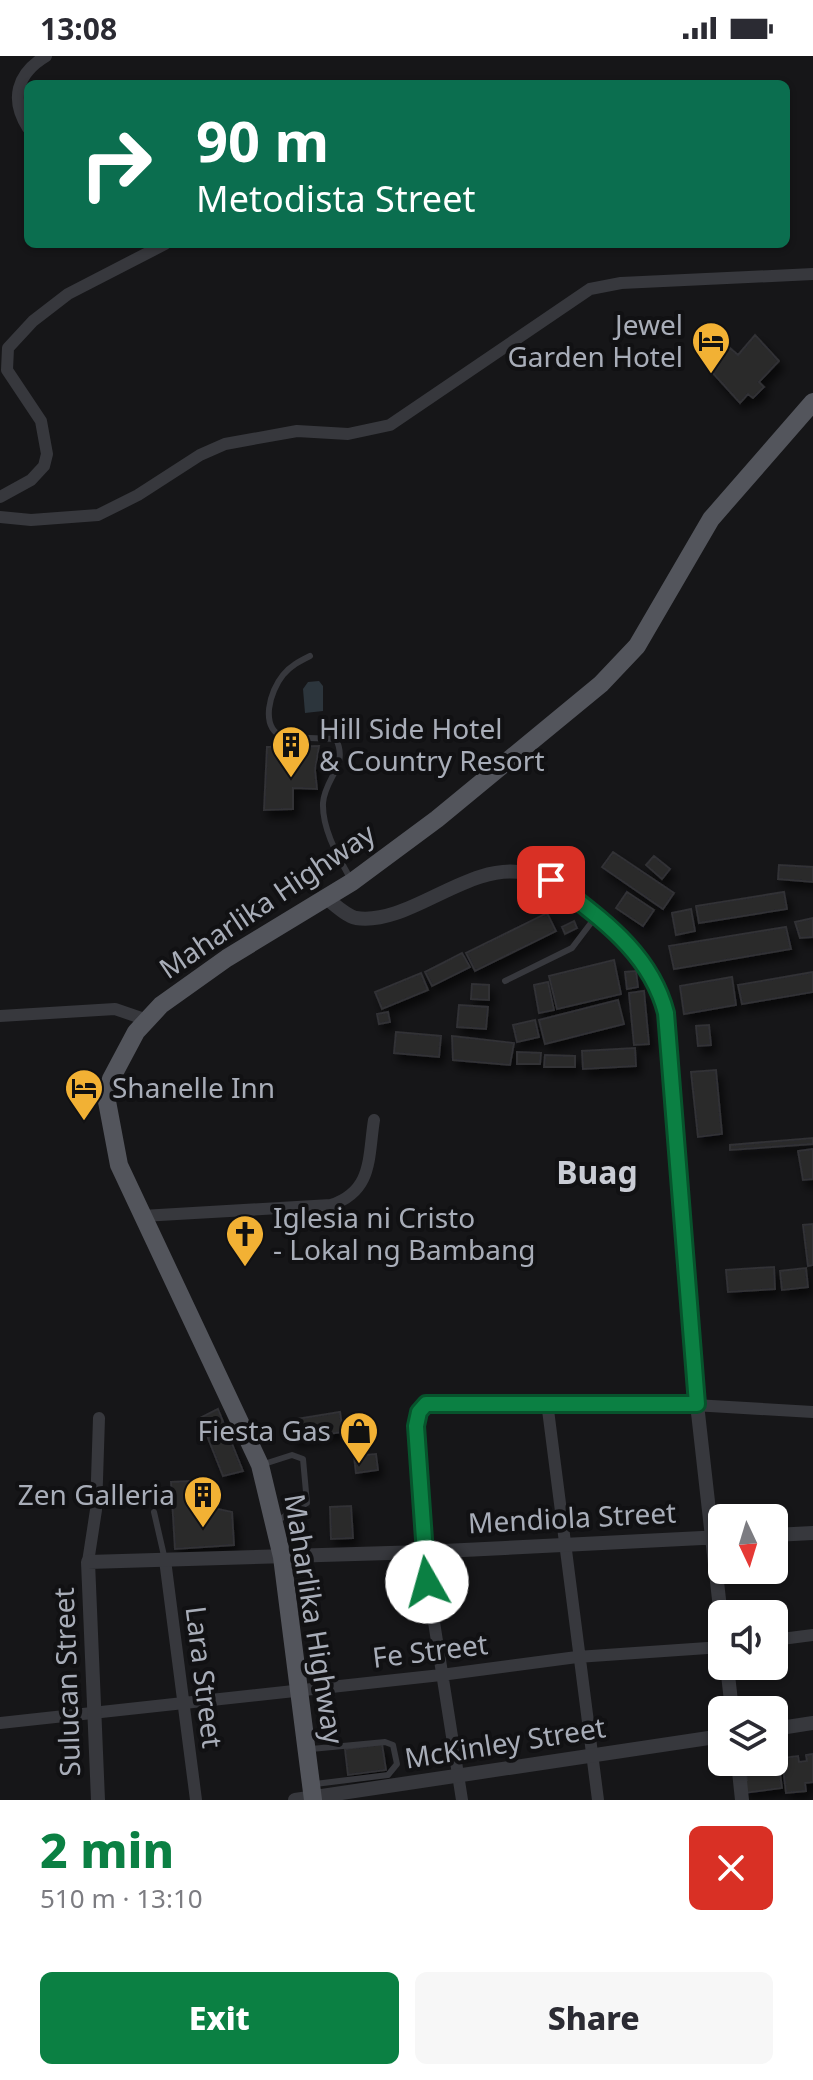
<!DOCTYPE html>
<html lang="en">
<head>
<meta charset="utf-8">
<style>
  :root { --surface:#fff; --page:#f7f7f7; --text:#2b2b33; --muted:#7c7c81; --accent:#0b8043 }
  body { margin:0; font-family:"Noto Sans",sans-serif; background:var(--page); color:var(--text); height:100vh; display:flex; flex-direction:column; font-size:30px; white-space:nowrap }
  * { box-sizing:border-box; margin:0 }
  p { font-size:26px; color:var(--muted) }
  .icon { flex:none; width:44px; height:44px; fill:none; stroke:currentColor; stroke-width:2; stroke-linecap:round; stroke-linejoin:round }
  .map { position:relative; height:1744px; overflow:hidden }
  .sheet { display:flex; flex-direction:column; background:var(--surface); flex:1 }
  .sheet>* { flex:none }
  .banner { position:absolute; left:24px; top:24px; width:766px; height:168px; border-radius:12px; box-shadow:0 2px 6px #0004; background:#0b6e4f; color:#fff; overflow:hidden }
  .needle { width:52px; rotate:176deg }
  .tools { position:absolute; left:708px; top:1448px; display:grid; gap:16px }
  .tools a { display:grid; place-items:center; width:80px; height:80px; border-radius:12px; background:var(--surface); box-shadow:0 2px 6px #0004; font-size:40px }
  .pin { position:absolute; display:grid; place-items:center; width:68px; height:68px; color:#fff; margin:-34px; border-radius:16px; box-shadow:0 4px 12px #0006 }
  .me { position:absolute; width:88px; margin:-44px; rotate:353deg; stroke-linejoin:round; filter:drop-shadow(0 0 6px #0008) }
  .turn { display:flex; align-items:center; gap:28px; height:168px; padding:0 40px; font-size:36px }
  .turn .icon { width:104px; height:104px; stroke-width:2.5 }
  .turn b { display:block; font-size:56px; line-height:68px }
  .round { display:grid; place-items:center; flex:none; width:84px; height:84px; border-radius:12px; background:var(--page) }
  .overview { display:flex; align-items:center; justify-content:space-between; height:136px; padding:0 40px }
  h1 { font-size:48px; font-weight:800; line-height:60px; color:var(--accent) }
  .cta { display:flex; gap:16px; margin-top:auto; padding:16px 40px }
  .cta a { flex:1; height:92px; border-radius:12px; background:var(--accent); color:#fff; font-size:32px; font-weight:800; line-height:92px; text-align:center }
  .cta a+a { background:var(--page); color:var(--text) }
  .status { display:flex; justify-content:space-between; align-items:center; height:56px; padding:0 40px; background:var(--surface); direction:ltr }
  .status svg { height:22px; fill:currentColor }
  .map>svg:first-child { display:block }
  .water { fill:#2c353c }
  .building { fill:#29292c; stroke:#303034; stroke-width:2; filter:url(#shadow) }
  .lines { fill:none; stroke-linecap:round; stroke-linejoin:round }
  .service { stroke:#37383d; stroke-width:6 }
  .minor { stroke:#37383d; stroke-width:12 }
  .tertiary { stroke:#37383d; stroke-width:14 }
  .primary { stroke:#53555c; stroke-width:18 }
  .route-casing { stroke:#07532c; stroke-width:20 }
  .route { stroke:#0b8043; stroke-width:14 }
  .labels { text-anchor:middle; stroke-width:8; stroke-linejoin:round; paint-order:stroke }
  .poi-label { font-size:28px; fill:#a8adb8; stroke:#111113; text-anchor:end }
  .street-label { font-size:28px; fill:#a8adb8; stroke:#111113 }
  .quarter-label { font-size:32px; font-weight:bold; fill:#c9ccd4; stroke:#111113 }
</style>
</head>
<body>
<div class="status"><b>13:08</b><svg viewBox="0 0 49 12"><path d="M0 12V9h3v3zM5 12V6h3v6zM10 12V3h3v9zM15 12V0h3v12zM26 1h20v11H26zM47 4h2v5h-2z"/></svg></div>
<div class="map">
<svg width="813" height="1744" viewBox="0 0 813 1744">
  <defs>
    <filter id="shadow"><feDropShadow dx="4.5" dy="7" stdDeviation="4" flood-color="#0009"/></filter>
  </defs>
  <rect width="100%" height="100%" fill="#161618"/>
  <path class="water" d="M319,625l4,5v25l-18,2 -2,-24 5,-7z"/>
  <path class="building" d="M755,279l24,26 -20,21 5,5 -11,11 -5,-4 -8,9 -30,-33 20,-22 8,7z
    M319,690l-4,24 2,19 -24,-1v21l-29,1 3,-63z
    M613,796l61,41 -11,16 -61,-42z
    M654,800l16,13 -8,10 -16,-14z
    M779,809l34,2v15l-35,-3z
    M627,836l27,18 -11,16 -27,-18z
    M784,836l3,17 -88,14 -3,-17z
    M691,853l4,22 -19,4 -4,-22z
    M547,857l9,18 -81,40 -9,-18z
    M813,862v19l-13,1 -5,-16z
    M574,865l3,7 -12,6 -3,-7z
    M786,871l5,22 -117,20 -5,-23z
    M462,897l8,14 -38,19 -7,-14z
    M614,904l7,34 -64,15 -8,-33z
    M636,915l2,16 -11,2 -2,-17z
    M813,916v20l-71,12 -4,-19z
    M421,917l7,17 -46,19 -7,-17z
    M732,921l4,28 -52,9 -4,-28z
    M548,926l6,28 -15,3 -5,-28z
    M472,928l17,1v15l-18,-1z
    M644,935l5,53 -15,1 -5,-52z
    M618,944l6,24 -79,20 -6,-24z
    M459,949l29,2 -2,22 -29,-2z
    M388,956l2,10 -11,2 -2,-10z
    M535,964l4,17 -22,5 -4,-17z
    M709,969l2,20 -13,1 -2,-20z
    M396,976l45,4 -2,21 -45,-4z
    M452,980l62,7 -4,22 -57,-5z
    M635,992l1,18 -53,3 -1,-18z
    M517,996l24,1 -1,11h-23z
    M545,999l30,1v11h-31z
    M716,1014l6,64 -24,3 -7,-65z
    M813,1082v6l-83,6v-5z
    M813,1093v30l-10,1 -5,-29z
    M813,1168v41l-5,1 -5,-41z
    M774,1211l1,22 -47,3 -2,-22z
    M806,1212l2,19 -26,3 -2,-19z
    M218,1353l25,62 -20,5 -23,-58z
    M340,1356l3,20 -50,7 -3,-19z
    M376,1398l2,16 -22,3 -2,-17z
    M211,1424l2,28 19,4 2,33 -59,4 -4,-67z
    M351,1450l2,32 -22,1 -1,-32z
    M382,1688l4,26 -38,5 -3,-26z
    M813,1698v28l-8,1 1,8 -20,2 -4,-35 16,-2 1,6 8,-1 -1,-6z
    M774,1702l1,7h4l3,23 -38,5 -2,-13h5l-2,-18h29z"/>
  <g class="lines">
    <path class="service" d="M310,600c-10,5 -20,10 -27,19 -13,16 -24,52 0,62l53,2c13,27 -11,38 -13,64 -1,26 15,53 27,75
      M505,925l67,-33 25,-33
      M264,1408l28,-9 11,4 4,44 -32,19
      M154,1456l11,48
      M311,1693l74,-7 8,3 4,19 -9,11 -73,9"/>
    <path class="minor" d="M28,72c-18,-28 -12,-54 18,-72
      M0,441l31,-17 13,-14 3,-12 -6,-33 -34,-51 1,-22 25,-27 35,-27 97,-50
      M0,461l31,3 67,-5 40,-20 62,-40 25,-11 72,-13 51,3 42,-9 200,-136 31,-6 192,-9
      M0,960l115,-7 32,11
      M142,1160l189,-11c42,-14 37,-47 43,-85
      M547,1346l51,398
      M165,1504l31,240
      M88,1506l8,-52 3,-92
      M774,1584l39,-5
      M0,1667l441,-48 136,-18 145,-10
      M462,1744l-39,-248 -7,-126 6,-19 15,-5 223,1 153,9"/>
    <path class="tertiary" d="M326,842c8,6 20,18 30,20 54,8 112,-57 169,-45 30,6 55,27 77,47 30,25 54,54 64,93l31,391 25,222
      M774,1479l39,-2
      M727,1610l5,44
      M774,1673l39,-6
      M738,1706l4,38
      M98,1744l-10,-238 335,-10 299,-15
      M295,1744l427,-64"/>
    <path class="primary" d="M313,1744l-31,-243 -22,-92 -141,-300 -13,-69 5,-17 25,-47 25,-27 66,-47 125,-76 85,-63 164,-135 36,-38 74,-127 102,-117"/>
  </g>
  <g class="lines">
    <defs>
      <path id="route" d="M427,1526l-11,-156 3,-14 7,-8h271l-31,-391c-16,-62 -67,-95 -115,-133"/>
    </defs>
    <use href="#route" class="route-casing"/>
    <use href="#route" class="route"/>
  </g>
  <defs>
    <symbol id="hotel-pin" viewBox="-11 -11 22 30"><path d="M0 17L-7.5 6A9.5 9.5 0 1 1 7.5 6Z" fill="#f2b134" stroke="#111113"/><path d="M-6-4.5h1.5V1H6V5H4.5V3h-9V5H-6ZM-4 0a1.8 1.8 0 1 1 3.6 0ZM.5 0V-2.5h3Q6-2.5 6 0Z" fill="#111"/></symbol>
    <symbol id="building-pin" viewBox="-11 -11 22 30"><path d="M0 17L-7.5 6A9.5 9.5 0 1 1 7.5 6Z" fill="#f2b134" stroke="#111113"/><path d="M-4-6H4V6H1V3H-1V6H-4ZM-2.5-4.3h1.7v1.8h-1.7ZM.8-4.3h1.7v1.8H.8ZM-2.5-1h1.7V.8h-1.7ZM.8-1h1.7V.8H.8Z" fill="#111"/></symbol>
    <symbol id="church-pin" viewBox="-11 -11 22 30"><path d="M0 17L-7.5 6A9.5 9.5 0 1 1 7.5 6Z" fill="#f2b134" stroke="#111113"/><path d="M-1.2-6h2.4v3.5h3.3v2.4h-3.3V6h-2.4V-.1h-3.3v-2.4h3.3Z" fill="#111"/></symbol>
    <symbol id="shop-pin" viewBox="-11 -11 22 30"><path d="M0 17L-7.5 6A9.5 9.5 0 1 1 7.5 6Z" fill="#f2b134" stroke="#111113"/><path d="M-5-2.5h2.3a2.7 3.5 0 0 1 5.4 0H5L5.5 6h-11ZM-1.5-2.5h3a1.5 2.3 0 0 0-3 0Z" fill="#111"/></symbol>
  </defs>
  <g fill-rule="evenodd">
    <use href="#hotel-pin" x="689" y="263" width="44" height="60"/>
    <use href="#building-pin" x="269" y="667" width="44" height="60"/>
    <use href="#hotel-pin" x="62" y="1010" width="44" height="60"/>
    <use href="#church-pin" x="223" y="1156" width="44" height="60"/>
    <use href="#shop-pin" x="337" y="1353" width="44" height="60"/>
    <use href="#building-pin" x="181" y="1417" width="44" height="60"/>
  </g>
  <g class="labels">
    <g class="poi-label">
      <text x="683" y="279">Jewel<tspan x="683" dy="32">Garden Hotel</tspan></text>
      <text x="319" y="683" text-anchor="start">Hill Side Hotel<tspan x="319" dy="32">&amp; Country Resort</tspan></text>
      <text x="112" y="1042" text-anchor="start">Shanelle Inn</text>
      <text x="273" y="1172" text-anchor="start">Iglesia ni Cristo<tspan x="273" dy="32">- Lokal ng Bambang</tspan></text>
      <text x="331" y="1385">Fiesta Gas</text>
      <text x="175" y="1449">Zen Galleria</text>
    </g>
    <g class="street-label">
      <text transform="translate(267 845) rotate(-34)" y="10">Maharlika Highway</text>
      <text transform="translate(572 1462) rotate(-3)" y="10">Mendiola Street</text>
      <text transform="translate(314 1563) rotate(81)" y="10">Maharlika Highway</text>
      <text transform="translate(430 1595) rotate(-7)" y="10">Fe Street</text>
      <text transform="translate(204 1621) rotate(83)" y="10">Lara Street</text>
      <text transform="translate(67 1626) rotate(-92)" y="10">Sulucan Street</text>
      <text transform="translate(505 1687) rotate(-9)" y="10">McKinley Street</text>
    </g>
    <g class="quarter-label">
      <text x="597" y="1128">Buag</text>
    </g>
  </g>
</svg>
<div class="tools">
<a><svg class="needle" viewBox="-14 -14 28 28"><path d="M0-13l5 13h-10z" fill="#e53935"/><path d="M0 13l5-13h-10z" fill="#7c7c81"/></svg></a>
<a><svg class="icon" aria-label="sound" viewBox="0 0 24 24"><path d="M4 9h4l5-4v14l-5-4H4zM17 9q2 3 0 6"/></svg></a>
<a><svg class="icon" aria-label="layers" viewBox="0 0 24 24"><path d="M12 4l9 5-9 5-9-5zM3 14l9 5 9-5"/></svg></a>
</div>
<div class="pin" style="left:551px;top:824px;background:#d93025"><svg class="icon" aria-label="arrive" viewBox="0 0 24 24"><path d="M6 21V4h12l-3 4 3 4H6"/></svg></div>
<svg class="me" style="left:427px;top:1526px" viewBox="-20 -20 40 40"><circle r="19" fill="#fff"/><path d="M0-13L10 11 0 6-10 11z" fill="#0b8043"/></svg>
<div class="banner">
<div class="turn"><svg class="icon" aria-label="right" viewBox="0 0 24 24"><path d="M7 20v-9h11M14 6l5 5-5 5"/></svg><div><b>90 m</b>Metodista Street</div></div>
</div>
</div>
<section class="sheet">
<div class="overview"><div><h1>2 min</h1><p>510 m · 13:10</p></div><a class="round" style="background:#d93025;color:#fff"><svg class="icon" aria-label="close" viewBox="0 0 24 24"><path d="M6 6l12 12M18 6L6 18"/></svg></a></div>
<div class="cta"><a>Exit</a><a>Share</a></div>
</section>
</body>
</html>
